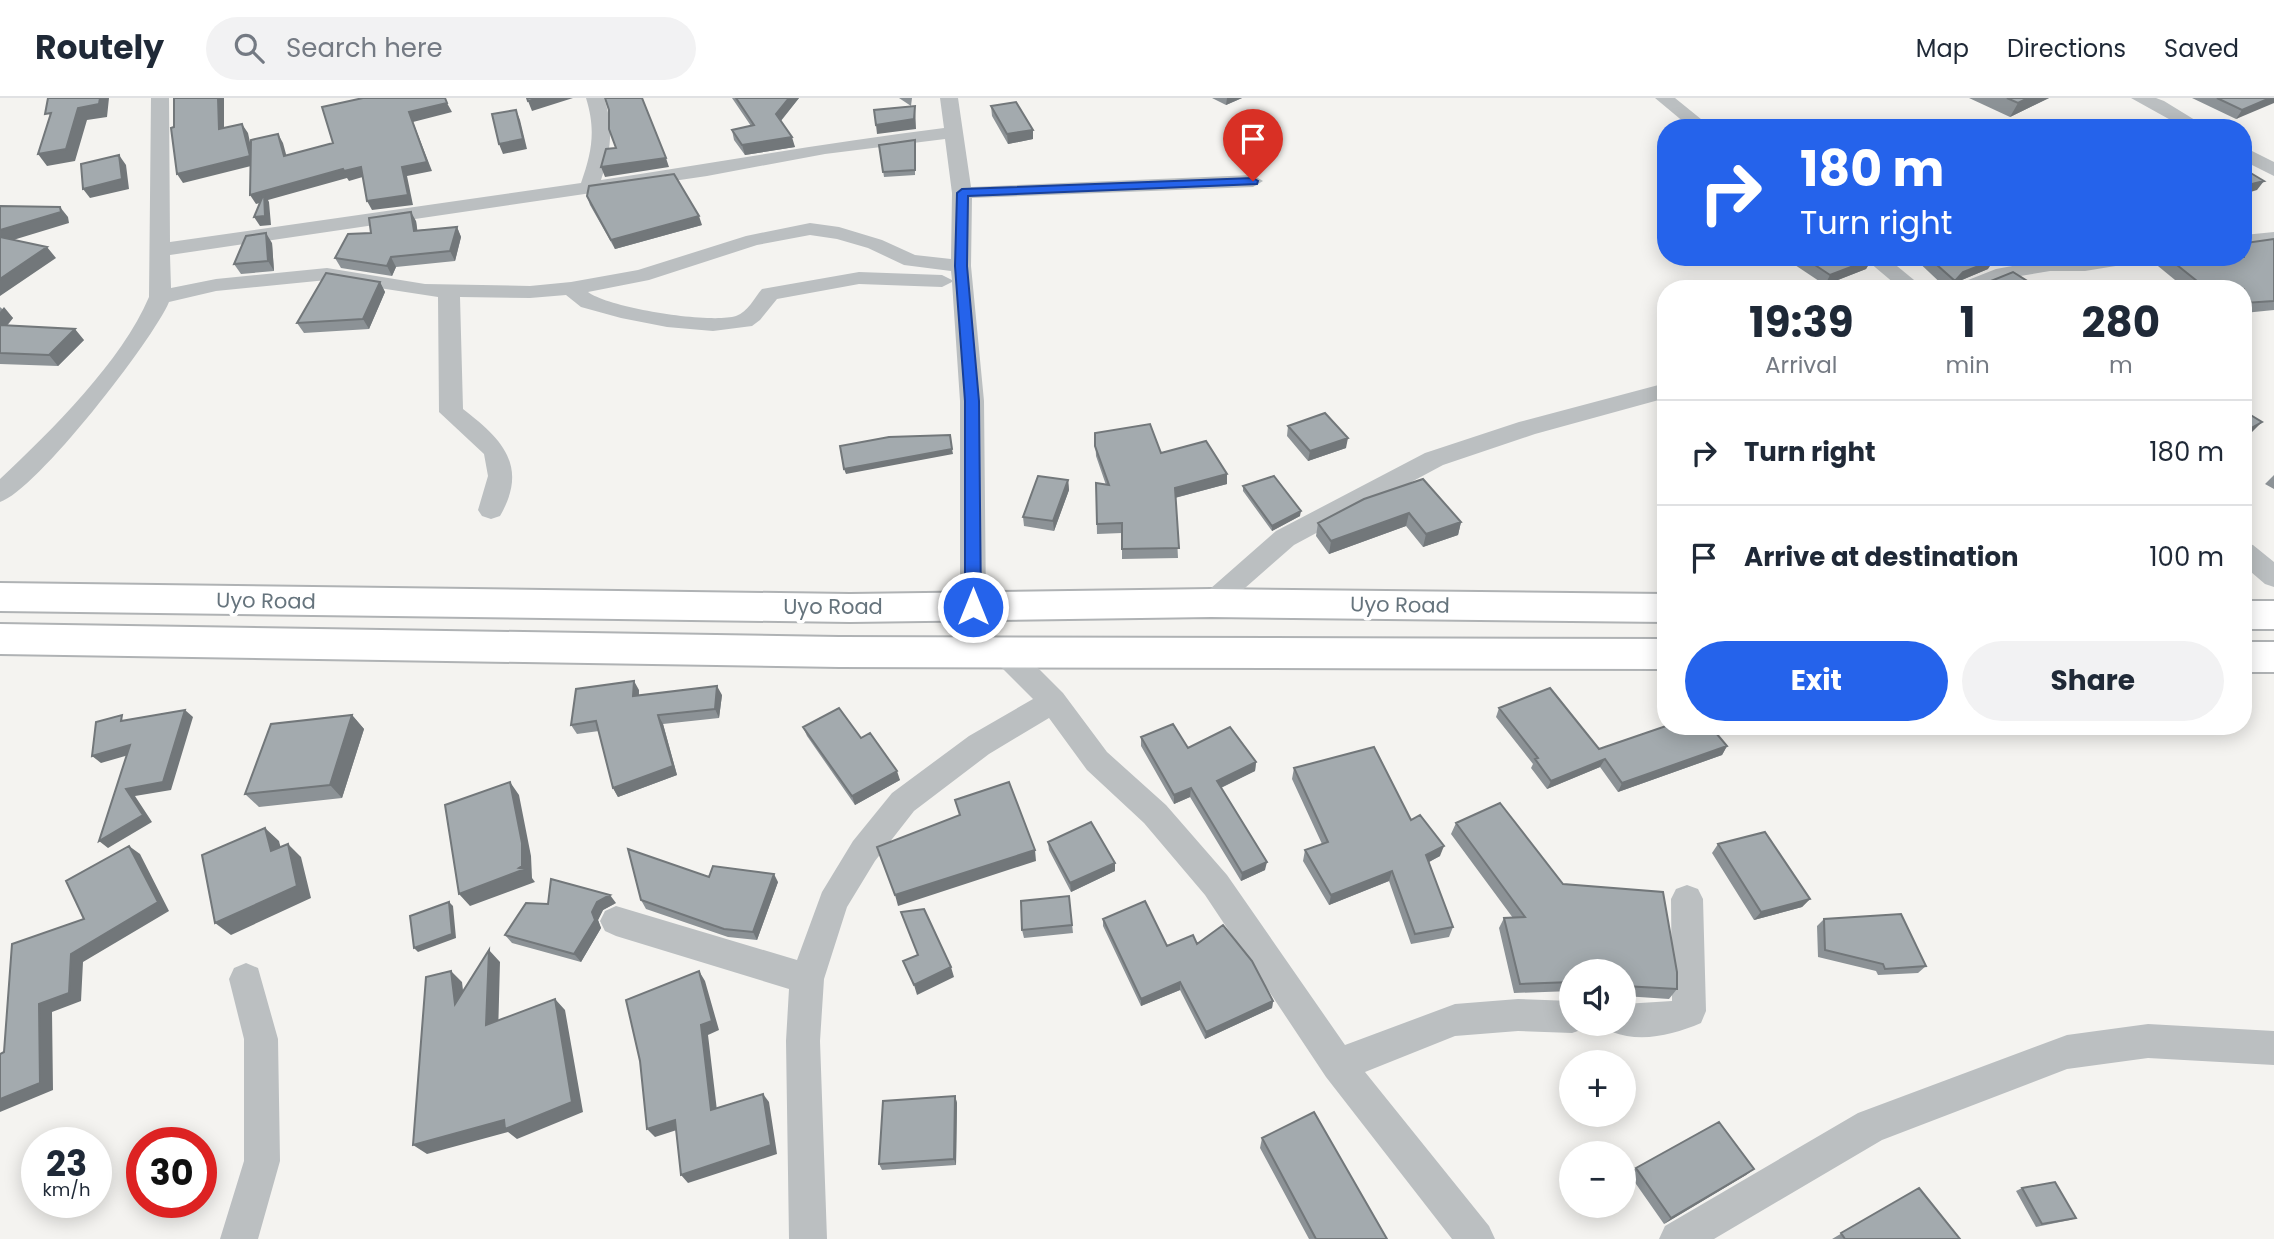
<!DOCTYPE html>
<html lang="en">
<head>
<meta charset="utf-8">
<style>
  :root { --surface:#fff; --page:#f2f2f3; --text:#1f2937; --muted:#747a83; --line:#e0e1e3; --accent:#2563eb }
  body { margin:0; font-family:Poppins,sans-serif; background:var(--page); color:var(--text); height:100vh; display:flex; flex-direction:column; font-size:26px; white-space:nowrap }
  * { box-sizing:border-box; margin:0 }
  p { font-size:23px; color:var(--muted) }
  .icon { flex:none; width:38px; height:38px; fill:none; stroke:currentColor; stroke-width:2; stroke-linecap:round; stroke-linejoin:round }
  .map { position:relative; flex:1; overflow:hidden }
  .sheet { position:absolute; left:1657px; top:182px; width:595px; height:455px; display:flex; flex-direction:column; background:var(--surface); border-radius:28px; box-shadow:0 4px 18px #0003 }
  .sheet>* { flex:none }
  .top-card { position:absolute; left:1657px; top:21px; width:595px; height:147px; border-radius:28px; box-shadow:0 4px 18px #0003; background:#2563eb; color:#fff; overflow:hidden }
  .controls { position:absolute; left:1559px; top:861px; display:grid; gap:14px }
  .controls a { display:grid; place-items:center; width:77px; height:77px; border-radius:50%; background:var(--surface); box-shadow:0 4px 18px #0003; font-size:35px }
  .speed { position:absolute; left:21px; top:1029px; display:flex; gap:14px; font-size:35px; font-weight:700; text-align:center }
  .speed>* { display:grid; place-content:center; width:91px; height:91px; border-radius:50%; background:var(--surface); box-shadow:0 4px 18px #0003; line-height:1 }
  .speed small { font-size:18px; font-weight:400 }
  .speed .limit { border:10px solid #d22; background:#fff; color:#111 }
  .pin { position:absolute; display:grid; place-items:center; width:60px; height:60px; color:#fff; margin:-72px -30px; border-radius:50% 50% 50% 0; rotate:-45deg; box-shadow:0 0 7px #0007 }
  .pin .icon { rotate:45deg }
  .me { position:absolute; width:77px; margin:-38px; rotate:0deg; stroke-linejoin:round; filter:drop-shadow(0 0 5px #0008) }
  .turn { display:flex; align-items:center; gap:24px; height:147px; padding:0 28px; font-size:32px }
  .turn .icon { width:91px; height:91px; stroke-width:2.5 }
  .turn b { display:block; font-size:49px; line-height:60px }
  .eta { display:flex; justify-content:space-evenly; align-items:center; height:119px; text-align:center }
  .eta b { font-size:42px; font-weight:700; line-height:49px }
  .primary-button { display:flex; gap:14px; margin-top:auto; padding:14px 28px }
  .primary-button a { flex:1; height:80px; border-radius:42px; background:var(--accent); color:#fff; font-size:28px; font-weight:700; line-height:80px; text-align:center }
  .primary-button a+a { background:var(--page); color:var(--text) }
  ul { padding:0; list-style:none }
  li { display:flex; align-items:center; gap:21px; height:105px; padding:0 28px; border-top:2px solid var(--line) }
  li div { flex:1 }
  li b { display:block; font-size:26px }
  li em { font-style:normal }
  header { display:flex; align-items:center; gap:42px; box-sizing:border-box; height:98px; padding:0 35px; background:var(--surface); border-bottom:2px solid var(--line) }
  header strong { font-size:33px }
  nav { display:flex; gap:38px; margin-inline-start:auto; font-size:24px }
  .search { width:490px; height:63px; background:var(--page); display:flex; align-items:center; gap:18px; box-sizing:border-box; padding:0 24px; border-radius:38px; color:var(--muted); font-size:26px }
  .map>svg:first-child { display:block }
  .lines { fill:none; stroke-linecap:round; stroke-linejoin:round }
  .highway-casing { stroke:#afb2b4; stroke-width:4 }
  .minor { fill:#bbbfc1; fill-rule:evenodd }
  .highway { fill:#fff; fill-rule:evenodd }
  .wall { fill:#8c9296 }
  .shaded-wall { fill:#72777a }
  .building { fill:#a3aaae; stroke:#72777a; stroke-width:2 }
  .route { fill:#2563eb; stroke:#184099; stroke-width:2 }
  .labels { text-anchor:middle; stroke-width:7; stroke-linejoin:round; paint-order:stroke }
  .street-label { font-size:21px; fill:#66747d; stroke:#fff }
</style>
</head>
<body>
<header>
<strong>Routely</strong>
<div class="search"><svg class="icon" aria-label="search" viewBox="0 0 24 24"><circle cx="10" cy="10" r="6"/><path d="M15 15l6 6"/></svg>Search here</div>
<nav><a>Map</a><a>Directions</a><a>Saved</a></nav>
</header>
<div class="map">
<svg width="2274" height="1141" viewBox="0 0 2274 1141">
  <rect width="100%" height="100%" fill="#f4f3f0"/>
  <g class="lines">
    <defs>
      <path id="highway" d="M0,485l850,11 361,-5 455,5v28l-455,-5 -361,5 -850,-11z
        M2244,503h30v28h-30z
        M0,526l839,13 827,2v30l-827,-2 -839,-13z
        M2244,544h30v30h-30z"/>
    </defs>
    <use href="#highway" class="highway-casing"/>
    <path class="minor" d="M151,0h18l1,144 411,-59c11,-31 15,-53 5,-85h18c10,30 7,52 -3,82 115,-17 228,-38 343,-52l-4,-30h18l13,89 282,-12 10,6 -10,6 -281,11 -1,68 13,135 2,206 -3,7 -10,3 -10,-3 -3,-7v-206l-8,-119 -10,5 -83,-3 -82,15 -17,21 -8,6 -39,5 -46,-4 -46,-9 -40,-11 -15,-12 -36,3 -70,-1 3,112c39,30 66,57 37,107l-9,3 -9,-3 -4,-6 10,-34 -4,-22 -45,-42 -1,-115 -111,-17 -111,11 -47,11c-16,38 -133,189 -169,200v-23c51,-48 122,-118 149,-182zM945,41l7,54 -1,66 -36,-4 -33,-15 -43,-13 -29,-4 -64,13 -108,34 -67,12 -41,4 -105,-2 -98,-16 -111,11 -45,9 -1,-33 537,-79 118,-22zM810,137l27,4 31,9 36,17 47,6 1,9 -10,-5 -83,-3 -97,17c-8,9 -14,23 -26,27 -26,8 -127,-8 -148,-24l61,-12 108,-35z
      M1655,0h20l37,30h-21z
      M2131,0h25l8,3 44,27h-23z
      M2244,49l30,15v14l-30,-15z
      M2274,134v12l-30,3v-12z
      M1863,159h23l39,32h-24z
      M2144,159l-3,4 -7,2 -49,8h-35l-42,7 -24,11h-28l2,-5 38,-15 54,-10z
      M1666,285v15l-131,36 -92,31 -149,80 -74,65 -9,3 -9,-3 -4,-7 4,-7 74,-65 149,-78 94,-31z
      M2244,445l9,2 21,17v25l-9,-3 -21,-18z
      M1004,543l10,3 49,49 44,59 59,53 61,70 118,170 110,-41 63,-5 54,2v23h14l-2,5 -12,4 -54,-2 -63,5 -90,36 124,154 6,13h-43l-126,-162 -121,-182 -61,-72 -57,-53 -38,-52 -60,36 -75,57 -39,50 -28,46 -23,72 -4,62 7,198h-38l-3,-198 3,-52 -173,-53 -11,-5 -5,-10 5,-10 11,-5 181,54 25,-68 31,-51 39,-48 77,-57 64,-37 -39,-39 -4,-8 4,-8z
      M1687,787l11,4 5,10 3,112 -5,12c-28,12 -60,20 -89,9l-4,-8h16v-20l48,-3 -1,-102 5,-10z
      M246,865l12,5 20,71 2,122 -22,78h-38l24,-78v-122l-15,-60 5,-11z
      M2148,926l126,7v34l-126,-7 -81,11 -185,71 -168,99h-55l6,-13 193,-113 209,-78z"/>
    <use href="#highway" class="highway"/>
  </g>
  <path class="wall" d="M732,0h67l-18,23 14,26 -50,8 -11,-15 -2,-10 19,-4z
    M899,0h13l-1,8z
    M1212,0h30l-16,7z
    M1969,0h80l-39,19z
    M2192,0h82l-38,21z
    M991,8l42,24v9l-25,5 -16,-28z
    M915,42v35l-31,2 -5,-32z
    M587,98l115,29 -87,24 -25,-44z
    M416,123l1,9 40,-3 4,10 -6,24 -59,6 -4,9 -51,-8 -6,-10 36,-25z
    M2274,141v71l-30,3v-24h-58l-39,-32h97l2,-14z
    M272,145l2,28 -33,3 -7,-10z
    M1783,159h87l2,2 -6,10 -41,16z
    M1913,159h76l-1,12 -31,13 -6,7h-4z
    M380,184l5,10 -16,37 -65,4 -7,-10z
    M1982,184l58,7h-63z
    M0,209l13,11 -6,8 77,14 -26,26 -58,-2z
    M1288,328l58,22 -38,13 -21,-25z
    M1095,335l66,20 66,31 -52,14 3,60 -56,1v-26l-25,1 -1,-51 10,2 -10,-29z
    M2274,377v14l-9,-5z
    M1068,382l1,10 -15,41 -30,-5 -1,-9z
    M1243,388l57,30 -28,15 -29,-40z
    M1364,401l97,23 -3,13 -35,12 -17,-21 -77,28 -13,-18 2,-13z
    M639,592v5h83l-3,23 -56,6 14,51 -59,22 -5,-9 -14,-57 -22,3 -6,-9z
    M1499,610l100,41 98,-17 30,14 -5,9 -104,37 -18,-25 -53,22 -16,-21 2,-4 -37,-47z
    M352,617l12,14 -22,69 -83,9 -14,-13z
    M803,629l58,11 39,42 -45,25 -48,-69z
    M1141,639l47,11 68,14 -1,9 -34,17 44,82 -24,11 -51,-84 -16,7 -33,-58z
    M1294,670l117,52 29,36 -12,6 25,65 -4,10 -38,7 -22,-63 -60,24 -26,-44 2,-11 17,-6 -30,-65z
    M1456,725l107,61 114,105 -8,10 -45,-3v-25h-52v20l-58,2 -15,-65 5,-10h9l-62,-84z
    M1048,744l67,21v8l-44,21 -22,-42z
    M1718,746l92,55 -8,8 -48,13 -42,-67z
    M709,779l69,5 -21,58 -29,-3 -82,-28 -5,-9z
    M1069,798l4,37 -49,5 -2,-8z
    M616,805l-13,7 -5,10 3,8 -20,34 -69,-19 -7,-8z
    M1103,821l64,27 30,-2 76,57 -1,7 -67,31 -25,-49 -39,16 -38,-80z
    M1824,821l102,47 -8,7 -40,2 -2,-4 -58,-14 -1,-31z
    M955,998l2,7 -1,62 -74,5 -3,-6z
    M1262,1040l125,101h-78l-49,-91z
    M1636,1070l118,1 -8,6 -82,49 -35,-50z
    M1919,1090l41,51h-128z
    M2022,1090l54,30 -6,2 -34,7 -20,-36z"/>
  <path class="shaded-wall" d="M100,0h9l-2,19 -20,3 -12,41 -28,5 -9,-12 40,-46z
    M218,0h6v40l-5,-9z
    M540,0h33l-41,13 -4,-10z
    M789,0h10l-21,26 -2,-10z
    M1227,0h15l-16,7z
    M2028,0h21l-39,19 8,-14z
    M2270,0h4v5l-38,16 6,-9z
    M447,5l5,9 -39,10 19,49 -25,5 6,29 -41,5 -5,-9 42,-89z
    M915,8l1,23 -39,5 -1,-9z
    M516,12l4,10 7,29 -24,5 -4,-10z
    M242,26l6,9 7,32 -72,18 -6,-9z
    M1033,32v9l-25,5 -1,-10z
    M278,36l5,9 6,22 -5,-9z
    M792,39l3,10 -50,8 -3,-10z
    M119,57l7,10 3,24 -39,9 -7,-9z
    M666,60l3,9 -64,10 -4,-10z
    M361,69l5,9 -17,5 -2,-3 -79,22 1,2 2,23 -11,1 -6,-9 10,-15 -8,2 -6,-9 93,-26z
    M2264,83l-7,9 -13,4v-8z
    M60,109l8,10 1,6 -69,21v-14z
    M411,114l5,9 3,20 -5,-10z
    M699,118l3,9 -87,24 -4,-9z
    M457,129l4,10 -6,24 -5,-10z
    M266,135l6,10 2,28 -6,-10z
    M47,149l9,11 -56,38v-17z
    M391,159l5,10 -4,9 -5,-10z
    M1872,161l-6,10 -41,16 5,-10z
    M1994,162l-6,9 -31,13 -7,7 13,-17z
    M380,184l5,10 -16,37 -6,-10z
    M4,209l9,11 -13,15v-21z
    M75,231l9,11 -26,26 -9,-11z
    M2262,324l-10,10 -8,5v-5z
    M1348,340l-2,10 -38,13 2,-10z
    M952,351l1,5 -107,20 -2,-5z
    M1227,376v10l-53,14 1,-10z
    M1068,382l1,10 -15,41 -1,-10z
    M1301,413l-1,5 -28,15v-5z
    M1409,415l-3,13 -77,28 2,-13z
    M1461,424l-3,13 -35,12 3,-13z
    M634,583l5,9 -1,15 -5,-9z
    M717,588l5,9 -3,23 -4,-9z
    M185,612l8,7 -22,73 -36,6 17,26 -44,26 -9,-7 27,-52z
    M352,617l12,14 -22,69 -12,-13z
    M658,617l5,9 14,51 -59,22 -5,-9z
    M130,647l9,7 -38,11 -9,-7z
    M1727,648l-5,9 -104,37 4,-9z
    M1605,661l-5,8 -53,22 4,-8z
    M1256,664l-1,9 -39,19 1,-9z
    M897,673l3,9 -45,25 -3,-9z
    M510,684l9,13 12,61 1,22 3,4 -65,24 -11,-12z
    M1191,690l-1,9 -16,7v-9z
    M265,730l14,13 6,23 -14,-13z
    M288,746l13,13 10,41 -80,37 -16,-12z
    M129,748l11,8 29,57 -86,51 -2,39 -29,11 1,78 -53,22v-13l39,-95 32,-50z
    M1444,748l-4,10 -18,10 4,-11z
    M1035,752l1,11 -138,45 -3,-11z
    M1267,764l-2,8 -24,11 1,-8z
    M1115,765v8l-44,21 -1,-9z
    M1392,773l-3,10 -60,24 2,-10z
    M774,776l4,8 -21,58 -4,-8z
    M610,797l6,8 -13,7 -5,10 3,8 -20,34 -7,-8 18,-42 5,-10z
    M1810,801l-8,8 -48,13 7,-8z
    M449,804l4,4 3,32 -38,14 -4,-4z
    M489,852l11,12 -2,74 -12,-11z
    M951,869l3,10 -37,18 -3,-10z
    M451,873l11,11 4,33 -11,-11z
    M699,873l6,10 14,49 -11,5 10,84 -7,-9 -10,-85z
    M1180,884v8l-39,16v-7z
    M555,901l10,11 18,102 -66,27 -9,-7 -81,22 -14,-9z
    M1273,903l-1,7 -67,31 1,-7z
    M763,996l6,8 8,52 -89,29 -7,-8z
    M955,998l2,7 -1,62 -2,-6z
    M675,1022l8,8 -28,9 -8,-8z
    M1754,1071l-8,6 -82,49 7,-6z"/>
  <path class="building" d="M48,0h52l-1,6 -21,4 -12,41 -28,5 13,-41 -6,1z
    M174,0h44l1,31 23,-5 8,32 -73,18 -6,-46 3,-1z
    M363,0h82l2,5 -38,9 18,50 -25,5 6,28 -41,6 -6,-34 -17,4 -1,-2 -93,26 1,-55 27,-6 6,22 49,-13 -11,-36z
    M527,0h13l-12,3z
    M605,0h37l24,60 -65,9 5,-18 10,-1 -7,-19v-19z
    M736,0h53l-13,16 16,23 -50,8 -10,-15 22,-5z
    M2007,0h21l-10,5z
    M2217,0h53l-28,12z
    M1016,4l17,28 -26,4 -16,-28z
    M915,8l-1,13 -38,6 -2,-15z
    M516,12l7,29 -24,5 -7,-30z
    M2128,24l13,6h-31z
    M915,42v30l-32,2 -4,-27z
    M119,57l3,24 -39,10 -2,-25z
    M2244,71l20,12 -20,5z
    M674,76l25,42 -88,24 -24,-44 2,-10z
    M264,95l1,23 -11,1z
    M0,108l60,1 1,5 -61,18z
    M411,114l3,19 43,-4 -7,24 -59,6 -4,9 -52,-8 13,-24 23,-1 -2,-15z
    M266,135l2,28 -34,3 12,-28z
    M0,139l47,10 -47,32z
    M2274,141v62l-30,2v-14h-37l-40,-32h77v-16l2,2z
    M1803,159h67l2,2 -42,16z
    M1928,159h61l5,3 -31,12 -8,9z
    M2013,174l27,17h-49l-9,-7 9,-1z
    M326,175l54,9 -17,37 -66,4z
    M0,227l75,4 -26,26 -49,-2z
    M2244,313l18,11 -18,10z
    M1325,315l23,25 -38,13 -22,-25z
    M1150,326l11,29 45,-12 21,33 -52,14 4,60 -57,1v-26l-25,1 -1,-41 13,2 -14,-39v-13z
    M950,337l2,14 -108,20 -4,-23 49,-9z
    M1038,378l30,4 -15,41 -30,-4z
    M1274,378l27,35 -29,15 -29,-40z
    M1423,381l38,43 -35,12 -17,-21 -78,28 -13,-18 46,-24z
    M634,583l-1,15 84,-10 -2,23 -57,6 15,51 -60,22 -17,-67 -25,4 5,-36z
    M1550,590l49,61 67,-23h27l4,6 14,-5 16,19 -105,37 -17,-24 -54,22 -16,-22 3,-1 -39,-50z
    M839,610l22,30 9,-5 27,38 -45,25 -49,-69z
    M185,612l-22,72 -37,7 17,26 -44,26 31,-96 -38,11 4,-34 26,-7 -1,6z
    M352,617l-22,70 -85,9 26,-70z
    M1173,626l15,24 42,-21 26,35 -39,19 50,81 -25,11 -51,-85 -17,7 -33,-58z
    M1374,649l37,73 9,-5 24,31 -18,9 27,72 -38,7 -23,-63 -61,24 -26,-45 23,-8 -34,-74z
    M510,684l12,61v23l-3,2 6,1 -66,25 -14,-89z
    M1009,684l26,68 -140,45 -18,-48 83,-32 -5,-15z
    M1500,705l63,81 100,8 14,80v17l-53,-3v-15h-52v11l-52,2 -16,-66 21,-1 -69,-94z
    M1091,724l24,41 -45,20 -22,-41z
    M265,730l6,23 17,-7 9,42 -82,37 -13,-68z
    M1765,734l45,67 -49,13 -43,-68z
    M129,748l29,56 -87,52 -2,39 -30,11 1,79 -40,16v-45l4,-2 8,-108 72,-25 -18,-38z
    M628,751l81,28 4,-11 61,8 -21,58 -29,-3 -83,-29z
    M551,781l59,16 -13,7 -5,10 3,8 -21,34 -69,-19 21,-32 22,1z
    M1069,798l3,29 -50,5 -1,-29z
    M1145,803l22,45 26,-11 4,9 26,-19 29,36 21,40 -67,31 -26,-50 -39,17 -38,-80z
    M449,804l3,32 -38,14 -4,-32z
    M924,811l27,58 -37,18 -11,-24 15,-6 -17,-43z
    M1901,816l25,52 -41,3 -2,-5 -58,-14 -1,-31z
    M489,852l-3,75 69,-26 17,103 -67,27 -1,-9 -91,25 13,-168 25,-6 4,33z
    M699,873l13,50 -11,4 10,85 52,-16 8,51 -90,30 -6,-55 -28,9 -7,-68 -14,-61z
    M955,998l-1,63 -75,5 4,-63z
    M1314,1014l73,127h-71l-54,-101z
    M1719,1024l35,47 -83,49 -35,-50z
    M2055,1084l21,36 -34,6 -20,-36z
    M1919,1090l41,51h-115l-4,-6z"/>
  <path class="route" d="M1253,80l5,3 -1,3 -289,12 -1,70 12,135 2,206 -3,4h-10l-3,-4v-206l-10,-135 2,-73 5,-4z"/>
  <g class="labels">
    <g class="street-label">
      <text transform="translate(266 503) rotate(1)" y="7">Uyo Road</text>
      <text transform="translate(1400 507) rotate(1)" y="7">Uyo Road</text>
      <text x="833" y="516">Uyo Road</text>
    </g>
  </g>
</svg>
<div class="controls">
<a><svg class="icon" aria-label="sound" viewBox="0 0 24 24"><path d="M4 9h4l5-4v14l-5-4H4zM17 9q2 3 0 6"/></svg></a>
<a>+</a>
<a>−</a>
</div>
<div class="speed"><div>23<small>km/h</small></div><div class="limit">30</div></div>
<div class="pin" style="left:1253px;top:83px;background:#d93025"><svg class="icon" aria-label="arrive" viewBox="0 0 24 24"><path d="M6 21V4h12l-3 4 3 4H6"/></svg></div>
<svg class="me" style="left:973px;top:509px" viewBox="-20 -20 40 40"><circle r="17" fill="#2563eb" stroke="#fff" stroke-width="3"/><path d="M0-11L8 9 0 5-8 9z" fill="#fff"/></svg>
<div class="top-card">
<div class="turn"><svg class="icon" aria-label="right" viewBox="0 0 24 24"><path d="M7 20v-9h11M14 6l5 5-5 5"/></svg><div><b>180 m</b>Turn right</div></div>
</div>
<section class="sheet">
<div class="eta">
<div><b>19:39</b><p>Arrival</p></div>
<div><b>1</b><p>min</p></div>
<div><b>280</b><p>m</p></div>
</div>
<ul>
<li><svg class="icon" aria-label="right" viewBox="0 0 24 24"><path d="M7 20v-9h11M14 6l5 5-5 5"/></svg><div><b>Turn right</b></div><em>180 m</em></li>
<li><svg class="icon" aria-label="arrive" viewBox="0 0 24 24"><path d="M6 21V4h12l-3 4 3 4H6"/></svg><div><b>Arrive at destination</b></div><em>100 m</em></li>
</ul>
<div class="primary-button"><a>Exit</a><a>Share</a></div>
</section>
</div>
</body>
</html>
